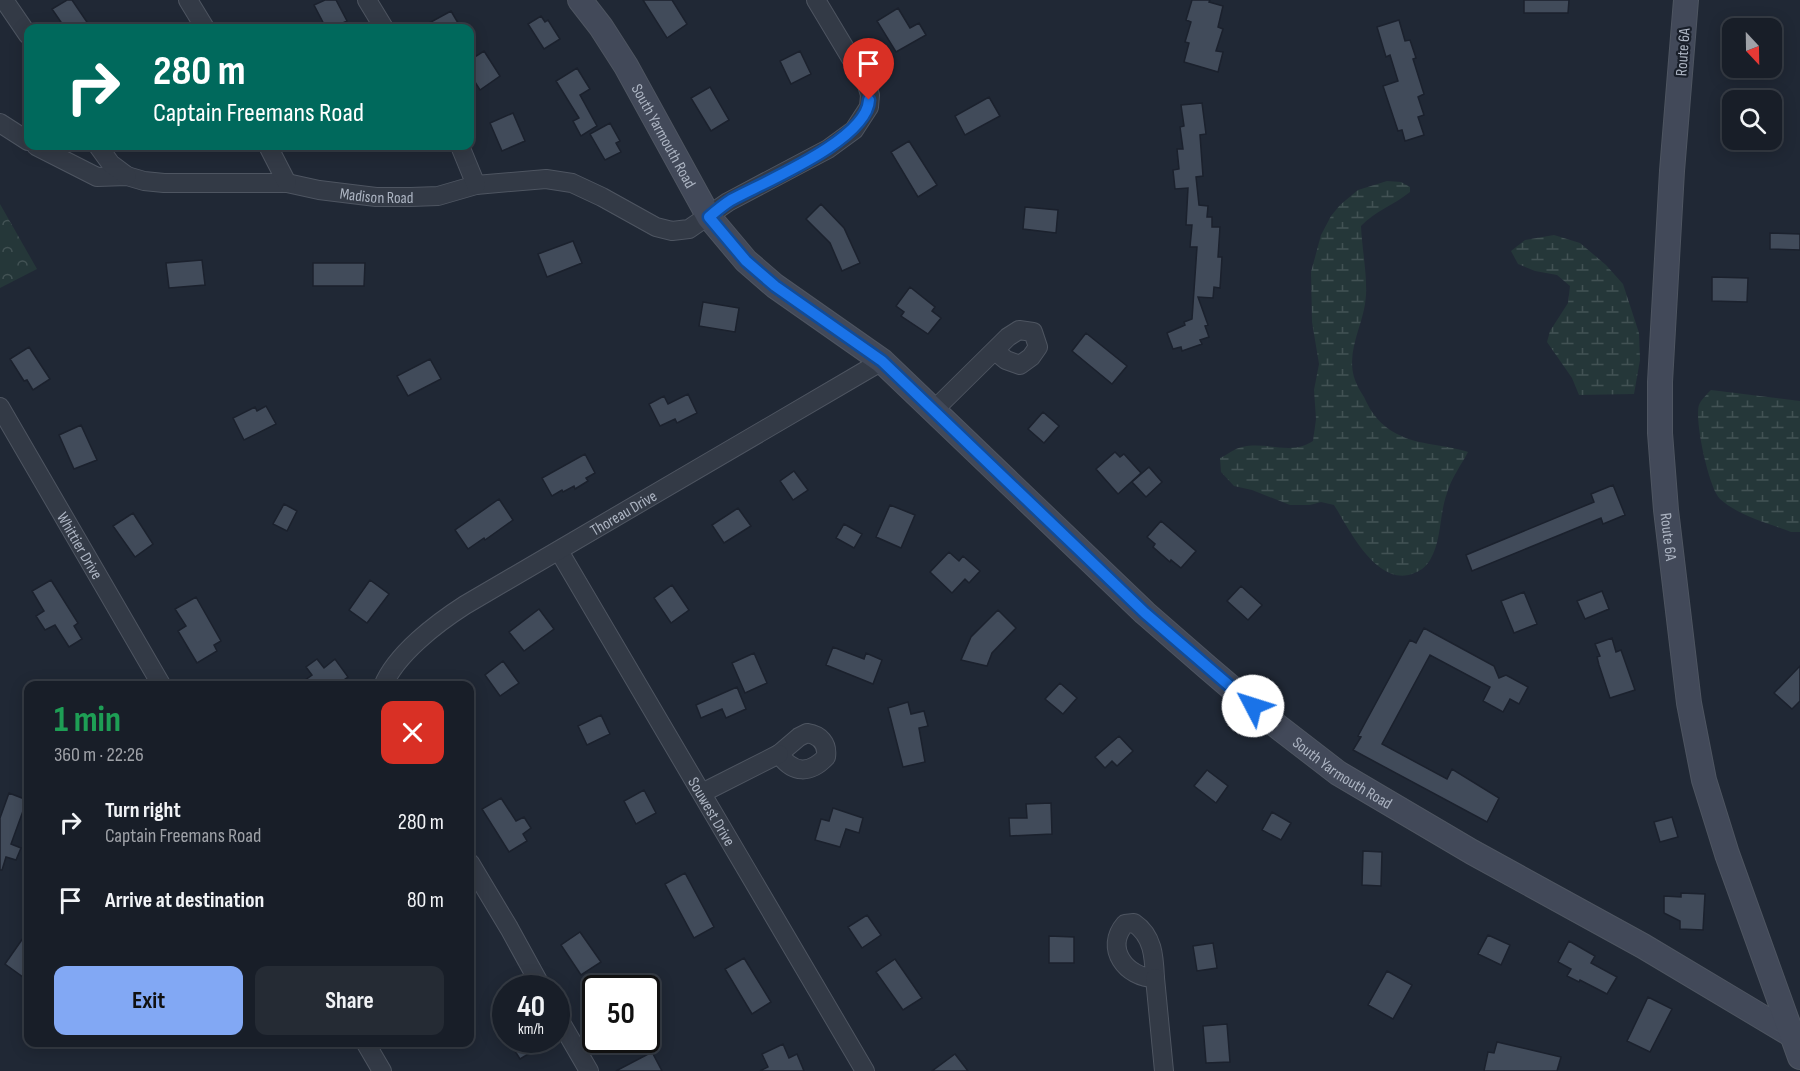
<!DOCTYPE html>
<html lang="en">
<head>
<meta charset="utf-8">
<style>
  :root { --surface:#181e28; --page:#252b34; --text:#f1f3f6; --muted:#9fa2a8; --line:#363c45; --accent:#82a8f4 }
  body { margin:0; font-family:"Sofia Sans Condensed",sans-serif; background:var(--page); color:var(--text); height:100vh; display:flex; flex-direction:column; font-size:22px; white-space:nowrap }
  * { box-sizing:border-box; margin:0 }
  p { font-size:20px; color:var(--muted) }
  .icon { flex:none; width:33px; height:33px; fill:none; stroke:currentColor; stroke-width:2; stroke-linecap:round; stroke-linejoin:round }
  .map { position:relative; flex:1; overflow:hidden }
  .sheet { position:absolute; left:24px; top:681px; width:450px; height:366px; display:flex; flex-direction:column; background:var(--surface); border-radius:12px; box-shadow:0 3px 15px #0003,0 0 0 2px var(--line) }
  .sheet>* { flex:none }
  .hud { position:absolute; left:24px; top:24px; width:450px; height:126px; border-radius:12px; box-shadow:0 3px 15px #0003,0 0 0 2px var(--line); background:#00695c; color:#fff; overflow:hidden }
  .needle { width:39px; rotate:158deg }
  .tools { position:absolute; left:1722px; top:18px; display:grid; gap:12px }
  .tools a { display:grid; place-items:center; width:60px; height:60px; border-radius:12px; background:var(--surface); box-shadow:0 3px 15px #0003,0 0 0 2px var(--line); font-size:30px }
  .speed { position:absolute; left:492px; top:975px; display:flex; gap:12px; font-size:30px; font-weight:700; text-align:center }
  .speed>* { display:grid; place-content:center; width:78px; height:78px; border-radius:50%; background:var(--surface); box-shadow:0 3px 15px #0003,0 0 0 2px var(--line); line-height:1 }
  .speed small { font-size:15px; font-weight:400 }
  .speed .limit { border:3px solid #111; border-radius:9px; background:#fff; color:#111 }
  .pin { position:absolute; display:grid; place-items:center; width:51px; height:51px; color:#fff; margin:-62px -26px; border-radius:50% 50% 50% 0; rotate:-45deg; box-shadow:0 0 6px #0007 }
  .pin .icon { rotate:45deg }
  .me { position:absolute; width:66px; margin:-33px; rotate:310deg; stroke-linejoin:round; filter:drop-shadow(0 0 4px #0008) }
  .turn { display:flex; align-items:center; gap:21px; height:126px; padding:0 30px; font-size:27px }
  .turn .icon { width:78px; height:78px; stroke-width:2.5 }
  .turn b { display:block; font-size:42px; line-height:51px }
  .round { display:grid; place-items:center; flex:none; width:63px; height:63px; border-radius:12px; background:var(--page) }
  .headline { display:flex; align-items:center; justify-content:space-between; height:102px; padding:0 30px }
  h1 { font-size:36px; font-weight:700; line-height:45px; color:#1e9e55 }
  .primary-button { display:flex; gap:12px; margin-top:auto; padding:12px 30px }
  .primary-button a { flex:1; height:69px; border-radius:12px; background:var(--accent); color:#111; font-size:24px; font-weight:700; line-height:69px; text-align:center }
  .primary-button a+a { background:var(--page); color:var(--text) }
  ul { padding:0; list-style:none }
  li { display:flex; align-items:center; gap:18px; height:78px; padding:0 30px }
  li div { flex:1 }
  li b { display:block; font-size:22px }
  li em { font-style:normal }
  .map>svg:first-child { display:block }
  .forest { fill:url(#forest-crowns) }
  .wetland { fill:url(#wetland-marsh) }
  .building { fill:#414b5a; stroke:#1b212d; stroke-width:1.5 }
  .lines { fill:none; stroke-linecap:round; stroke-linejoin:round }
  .street-casing { stroke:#4e5561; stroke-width:20 }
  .secondary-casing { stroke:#4e5561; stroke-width:26 }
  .street { stroke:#333a46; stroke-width:18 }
  .secondary { stroke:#424959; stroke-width:24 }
  .route-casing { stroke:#114b97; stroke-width:15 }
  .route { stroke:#1a73e8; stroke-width:10 }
  .labels { text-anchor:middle; stroke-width:4.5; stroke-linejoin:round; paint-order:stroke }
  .street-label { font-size:16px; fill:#adb5c3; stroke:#191f2a }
</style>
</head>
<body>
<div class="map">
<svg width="1800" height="1071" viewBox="0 0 1800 1071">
  <defs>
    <pattern id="forest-crowns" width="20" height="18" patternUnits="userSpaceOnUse" patternTransform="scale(1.5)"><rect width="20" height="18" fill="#253739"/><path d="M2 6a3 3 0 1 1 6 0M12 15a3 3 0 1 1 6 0" fill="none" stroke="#425254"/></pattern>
    <pattern id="wetland-marsh" width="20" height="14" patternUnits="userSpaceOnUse" patternTransform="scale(1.5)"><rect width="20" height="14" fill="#253739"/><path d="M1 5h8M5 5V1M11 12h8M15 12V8" fill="none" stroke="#425254"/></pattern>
  </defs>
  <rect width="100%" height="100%" fill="#202835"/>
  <path class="forest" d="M0,204l37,65 -37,19z"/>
  <path class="wetland" d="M1387,181l14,1 9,5v5c-16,13 -35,19 -49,34 1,23 6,46 5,69 -1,27 -20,54 -12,82 2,7 6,14 10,20 7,16 17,29 33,37 23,12 48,10 71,18 -7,13 -17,27 -21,41 -8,22 -5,47 -17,67 -5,8 -10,11 -18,14 -36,12 -63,-45 -78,-69l-13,-3 -11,3h-20l-38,-15 -18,-4 -13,-14 -1,-14c7,-3 15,-10 22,-11 25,-6 49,9 71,-6l3,-22 -2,-29 5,-26 -7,-42 -1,-50 10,-37 10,-19 9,-11 18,-15z
    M1554,235l26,8 26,22 17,19 16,49 1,27 -6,34 -55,1 -7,-17 -25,-36 3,-11 18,-28 2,-17 -13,-11 -22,-4 -17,-7 -7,-13 14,-11z
    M1711,390l89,11v131h-9c-23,-9 -52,-16 -71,-33 -11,-10 -26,-79 -21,-94 2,-5 8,-11 12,-15z"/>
  <path class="building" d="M67,0h5l19,28h-26l-13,-19z
    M325,0h11l11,21 -15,7h-6l-12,-23z
    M643,0h29l15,24 -20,14z
    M1192,0h18l-1,2 14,4 -5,21 5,2 -7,22 7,1 -5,20 -34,-10 5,-19 -4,-1 6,-20 -5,-2z
    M1524,0h45l-1,13h-44z
    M898,8l12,20 9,-5 7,12 -30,17 -19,-31z
    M451,11l10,17h-41z
    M541,16l4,6 3,-2 12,19 -16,10 -16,-25z
    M1399,20l6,21 5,-1 6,18 -3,1 11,35 -6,3 6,18 -6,2 6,18 -19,6 -3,-11 -4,1 -15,-45 15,-5 -8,-26 -4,2 -9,-30z
    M484,51l16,25 -20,14 -10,-16v-14z
    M800,51l11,23 -20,10 -11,-23z
    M577,68l13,21 -10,6 17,31 -16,10 -8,-15 6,-3 -23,-37z
    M710,87l19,33 -18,11 -20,-33z
    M989,97l11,19 -35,19 -10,-19z
    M1202,103l4,31 -6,1 3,41 -7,1 3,28 9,1 -1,11h5v10h8l-2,30h4l-2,31 -6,-1 -1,11 -15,-1 10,28 -3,1 4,11 -9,3 2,4 -20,7 -1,-4 -8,2 -6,-16 18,-8 -1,-3 8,-3 5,-72h-7l2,-22h-6l2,-37 -13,1 -2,-19 6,-1 -2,-20h6l-3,-22 4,-1 -3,-21z
    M513,113l12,28 -23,10 -12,-28z
    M610,123l10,18 -4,2 5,9 -16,8 -15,-26z
    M909,141l28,44 -19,12 -27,-45z
    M821,204l23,24 16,35 -18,8 -12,-28 -24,-24z
    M1025,207l33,3 -2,23 -33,-4z
    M1770,233l30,1v16l-30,-1z
    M573,241l9,22 -35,14 -9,-23z
    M202,260l3,25 -36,3 -3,-25z
    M313,263h52l-1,23h-51z
    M1712,277l36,1 -1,24 -35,-1z
    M910,287l25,20 -3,4 9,7 -13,16 -27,-18 3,-4 -8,-6z
    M703,302l36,6 -4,24 -36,-6z
    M1086,333l41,33 -15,18 -40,-33z
    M29,347l21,32 -17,11 -6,-10 -3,1 -14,-22z
    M430,359l11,20 -33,17 -11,-20z
    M688,394l9,19 -20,10 -2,-4 -15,7 -11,-22 15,-8 4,8z
    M266,406l10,18 -32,16 -11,-22 22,-11 2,4z
    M1043,412l16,14 -15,17 -16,-14z
    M81,425l16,35 -23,9 -15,-34z
    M1115,452l5,5 4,-3 17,19 -23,21 -22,-25z
    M585,454l10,19 -9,5 2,3 -13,8 -1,-3 -11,6 -1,-2 -10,6 -10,-18z
    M1149,467l13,15 -16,15 -14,-15z
    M794,471l14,19 -15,10 -13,-19z
    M1613,485l12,30 -22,9 -2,-6 -129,53 -6,-16 128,-53 -3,-8z
    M499,499l14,21 -28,20 -1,-2 -16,11 -13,-19z
    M284,504l13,7 -10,20 -14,-7z
    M890,505l25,10 -14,33 -25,-11z
    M738,508l13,18 -27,17 -12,-18z
    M133,513l20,31 -18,13 -22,-31z
    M1161,521l35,30 -15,17 -10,-8 -1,2 -17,-15 2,-3 -8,-7z
    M844,524l18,10 -8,14 -18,-10z
    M949,552l10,9 4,-5 17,15 -11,12 -4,-4 -13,14 -22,-21z
    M51,580l27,43 -4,3 8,13 -13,8 -14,-22 -10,5 -9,-14 8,-5 -12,-20z
    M370,580l19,14 -22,29 -18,-13z
    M672,585l17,25 -18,13 -17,-25z
    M1241,586l21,19 -14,15 -21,-19z
    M1602,591l7,18 -24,10 -8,-18z
    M1524,592l13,32 -23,9 -13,-32z
    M196,597l25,44 -7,4 3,6 -20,12 -19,-32 8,-5 -11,-17z
    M539,609l15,20 -30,22 -15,-19z
    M998,610l18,18 -24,25 -5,13 -26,-6 10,-23z
    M1424,628l70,38 5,12 7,-3 22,12 -9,17 -9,-5 -7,13 -20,-11 7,-14 -60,-32 -48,89 65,35 5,-10 47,29 -12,24 -134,-72 8,-13 -3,-1 52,-96 6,3z
    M1612,638l4,14 5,-2 14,40 -25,8 -11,-33 -2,-8 3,-1 -5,-12z
    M833,647l31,12 2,-6 16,7 -9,24 -47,-19z
    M754,653l13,30 -22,10 -13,-30z
    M317,659l7,9 11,-9 13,18 -13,9h-38l15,-11 -6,-8z
    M503,661l16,22 -19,13 -15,-21z
    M1800,666v35l-8,8 -18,-16z
    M1060,683l17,15 -14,16 -18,-15z
    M737,687l9,22 -20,9 -4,-9 -21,9 -5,-13z
    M908,702l3,12 13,-3 4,15 -9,2 6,34 -22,5 -15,-59z
    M601,715l9,19 -23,11 -9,-19z
    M1119,736l14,15 -16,15 -5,-5 -7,7 -10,-11z
    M1207,770l21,16 -12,17 -22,-17z
    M644,790l12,23 -20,11 -12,-23z
    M9,793l18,7 -16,44 10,4 -5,12 -10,-3 -4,13h-2v-52z
    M501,798l15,23 8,-4 7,11 -8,6 4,7 -18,11 -27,-43z
    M1051,803l1,31 -42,2 -1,-18h18l-1,-14z
    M833,808l30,10 -4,15 -13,-4 -6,18 -25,-7 6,-21 8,2z
    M1272,812l19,11 -10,17 -19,-10z
    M1672,817l6,20 -18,5 -6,-20z
    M1363,851l19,1 -1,34 -19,-1z
    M685,873l29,54 -20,11 -29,-54z
    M1681,893l24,1 -2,36 -23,-1v-8l-16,-8v-17l17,1z
    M867,915l14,20 -19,13 -14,-21z
    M28,931v38l-5,8 -18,-13z
    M580,932l21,30 -20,13 -20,-30z
    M1488,935l22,10 -9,20 -23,-11z
    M1049,936l25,1v26h-25z
    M1569,941l26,15 -4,7 26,14 -10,17 -27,-14 -1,2 -12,-6 4,-7 -13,-7z
    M1213,943l4,25 -20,3 -4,-25z
    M744,958l27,44 -19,12 -27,-45z
    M895,959l27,39 -19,12 -27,-38z
    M1387,971l25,14 -19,34 -25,-14z
    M1648,997l24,12 -22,43 -23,-11z
    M1227,1024l3,38 -24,1 -3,-37z
    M508,1040h44l-32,19z
    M1497,1042l64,15 -4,14h-73l4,-19 6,1z
    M783,1044l6,14 8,-4 7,17h-44l8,-4 -6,-13z
    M652,1052l10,19h-46z
    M955,1054l13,17h-36z"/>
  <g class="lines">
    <defs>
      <g id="street">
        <path d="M4,0l24,35"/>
        <path d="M188,0l17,28"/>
        <path d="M367,0l17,28"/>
        <path d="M0,123l28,18"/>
        <path id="s1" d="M36,146l61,31 30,-1 17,5 20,2h123l32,7 57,7h35l27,-1 38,-11 70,-6 26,4 30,14 54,30 16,4 17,-2 39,-27 100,-53 26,-19 15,-23 1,-12 -3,-10 -51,-85"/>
        <path d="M98,146l13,18 16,12"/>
        <path d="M268,146l19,37"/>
        <path d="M460,146l16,39"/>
        <path id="s2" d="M0,407l162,279"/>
        <path d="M934,410l74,-73 11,-7 14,2 5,15 -7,10 -11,8 -14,-5 -11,-9"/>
        <path id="s3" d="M559,551l306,520"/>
        <path id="s4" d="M383,686c13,-32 54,-63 82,-81l417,-244"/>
        <path d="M807,733c13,2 21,10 19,24 -16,17 -33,17 -47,-3l20,-17z"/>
        <path d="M702,793l77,-39"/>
        <path d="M470,863l39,65 33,60"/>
        <path d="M1134,923c19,13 20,33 21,55 -29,0 -51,-30 -30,-54z"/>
        <path d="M1155,978l9,93"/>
        <path d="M556,1014l33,57"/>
        <path d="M365,1042l17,29"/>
      </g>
      <g id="secondary">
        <path id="s5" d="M580,0l21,27 25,39 83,151 37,44 29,25 107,75 263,252 62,54 61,52 70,54 134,79 171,94 149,89"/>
        <path id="s6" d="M1686,0l-14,171 -12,211v51l6,77 23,193 15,77 23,74 73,203"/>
      </g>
    </defs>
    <use href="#street" class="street-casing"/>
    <use href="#secondary" class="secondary-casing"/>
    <use href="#street" class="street"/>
    <use href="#secondary" class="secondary"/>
  </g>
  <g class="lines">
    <defs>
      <path id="route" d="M869,100c-2,40 -105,82 -138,100 -8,5 -15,11 -22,17l37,44 29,25 107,75 263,252 108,93"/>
    </defs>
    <use href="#route" class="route-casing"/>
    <use href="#route" class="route"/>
  </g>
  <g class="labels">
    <g class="street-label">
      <text transform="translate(1682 52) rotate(-86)" y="6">Route 6A</text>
      <text dy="6" stroke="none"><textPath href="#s5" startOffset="160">South Yarmouth Road</textPath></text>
      <text dy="6" stroke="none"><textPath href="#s1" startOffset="350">Madison Road</textPath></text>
      <text dy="6" stroke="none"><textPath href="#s4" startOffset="300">Thoreau Drive</textPath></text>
      <text dy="6" stroke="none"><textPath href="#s6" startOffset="538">Route 6A</textPath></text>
      <text dy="6" stroke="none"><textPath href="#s2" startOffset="160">Whittier Drive</textPath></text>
      <text dy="6" stroke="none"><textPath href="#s5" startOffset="1098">South Yarmouth Road</textPath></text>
      <text dy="6" stroke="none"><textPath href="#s3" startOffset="302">Souwest Drive</textPath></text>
    </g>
  </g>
</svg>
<div class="tools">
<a><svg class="needle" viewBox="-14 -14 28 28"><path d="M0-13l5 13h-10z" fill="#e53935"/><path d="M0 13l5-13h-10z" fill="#9fa2a8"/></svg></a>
<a><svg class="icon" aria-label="search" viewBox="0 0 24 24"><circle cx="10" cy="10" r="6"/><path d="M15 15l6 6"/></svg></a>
</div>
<div class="speed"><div>40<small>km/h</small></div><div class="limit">50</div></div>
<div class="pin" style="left:869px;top:100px;background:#d93025"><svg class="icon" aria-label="arrive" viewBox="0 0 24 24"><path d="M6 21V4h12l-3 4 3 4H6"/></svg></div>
<svg class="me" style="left:1253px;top:706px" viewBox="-20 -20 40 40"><circle r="19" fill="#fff"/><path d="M0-13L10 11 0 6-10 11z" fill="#1a73e8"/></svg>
<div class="hud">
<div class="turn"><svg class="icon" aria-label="right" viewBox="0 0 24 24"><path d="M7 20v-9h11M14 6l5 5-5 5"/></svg><div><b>280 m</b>Captain Freemans Road</div></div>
</div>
<section class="sheet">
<div class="headline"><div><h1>1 min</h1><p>360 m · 22:26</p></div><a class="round" style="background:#d93025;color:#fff"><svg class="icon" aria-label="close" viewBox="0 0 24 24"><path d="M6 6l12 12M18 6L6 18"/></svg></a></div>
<ul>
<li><svg class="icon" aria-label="right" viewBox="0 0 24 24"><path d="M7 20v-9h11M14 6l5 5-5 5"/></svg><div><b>Turn right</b><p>Captain Freemans Road</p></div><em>280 m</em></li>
<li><svg class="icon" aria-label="arrive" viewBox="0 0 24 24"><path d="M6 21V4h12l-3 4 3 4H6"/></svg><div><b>Arrive at destination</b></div><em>80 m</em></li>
</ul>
<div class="primary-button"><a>Exit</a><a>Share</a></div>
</section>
</div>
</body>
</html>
